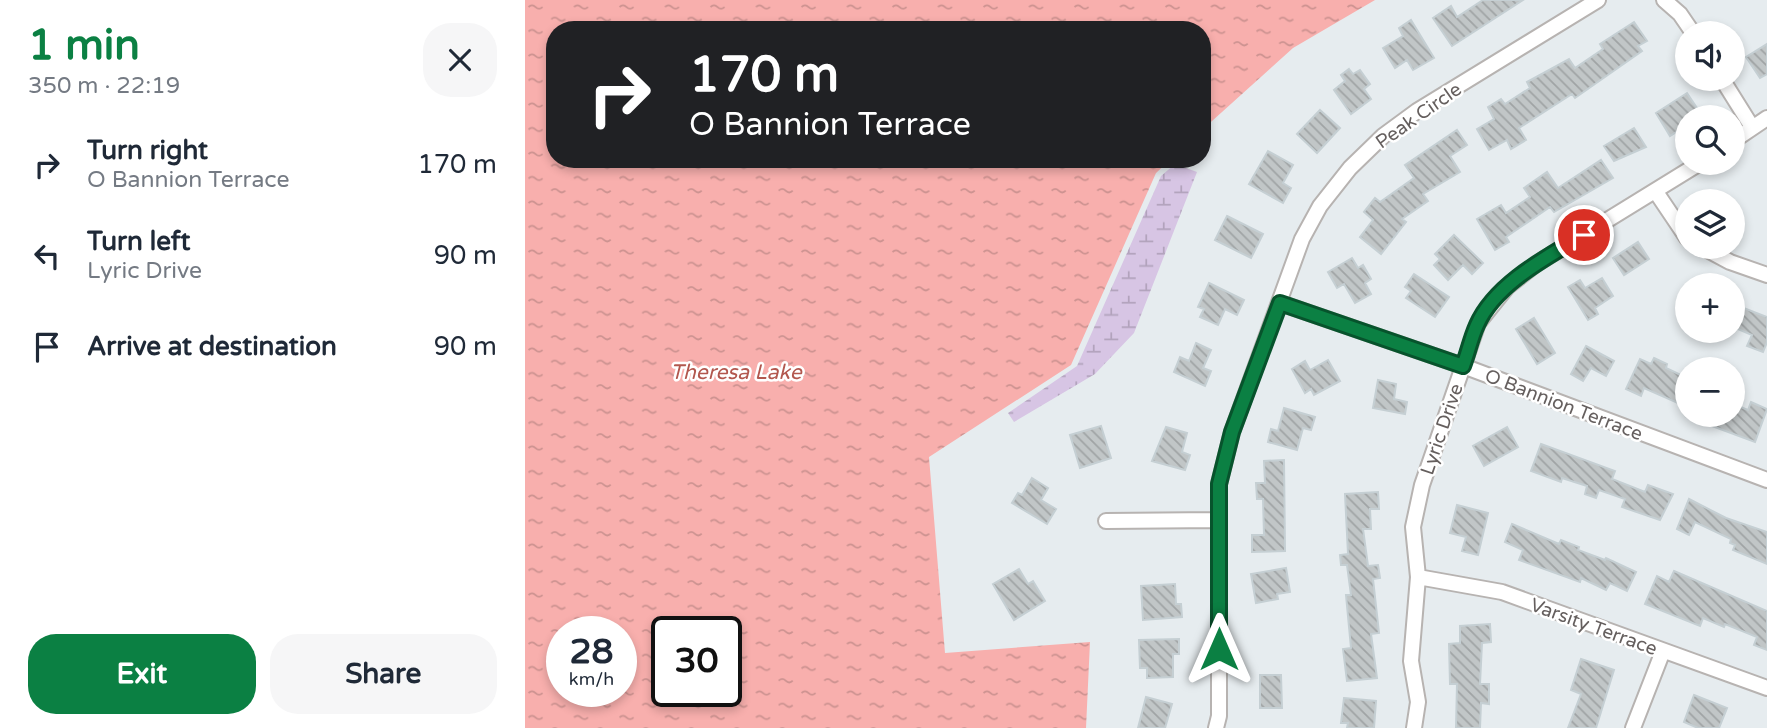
<!DOCTYPE html>
<html lang="en">
<head>
<meta charset="utf-8">
<style>
  :root { --surface:#fff; --page:#f6f6f7; --text:#1f2937; --muted:#747a83; --accent:#0b8043 }
  body { margin:0; font-family:"Varela Round",sans-serif; background:var(--page); color:var(--text); height:100vh; display:flex; flex-direction:column; font-size:26px; white-space:nowrap }
  * { box-sizing:border-box; margin:0 }
  p { font-size:23px; color:var(--muted) }
  .icon { flex:none; width:38px; height:38px; fill:none; stroke:currentColor; stroke-width:2; stroke-linecap:round; stroke-linejoin:round }
  .map { position:relative; flex:1; overflow:hidden }
  .side { display:flex; flex-direction:column; background:var(--surface); width:525px }
  .side>* { flex:none }
  .banner { position:absolute; left:21px; top:21px; width:665px; height:147px; border-radius:28px; box-shadow:0 4px 10px #0003; background:#202124; color:#fff; overflow:hidden }
  .controls { position:absolute; left:1150px; top:21px; display:grid; gap:14px }
  .controls a { display:grid; place-items:center; width:70px; height:70px; border-radius:50%; background:var(--surface); box-shadow:0 4px 10px #0003; font-size:35px }
  .speed { position:absolute; left:21px; top:616px; display:flex; gap:14px; font-size:35px; font-weight:700; text-align:center }
  .speed>* { display:grid; place-content:center; width:91px; height:91px; border-radius:50%; background:var(--surface); box-shadow:0 4px 10px #0003; line-height:1 }
  .speed small { font-size:18px; font-weight:400 }
  .speed .limit { border:4px solid #111; border-radius:10px; background:#fff; color:#111 }
  .pin { position:absolute; display:grid; place-items:center; width:60px; height:60px; color:#fff; margin:-30px; border:4px solid #fff; border-radius:50%; box-shadow:0 2px 7px #0007 }
  .me { position:absolute; width:77px; margin:-38px; rotate:0deg; stroke-linejoin:round; filter:drop-shadow(0 0 5px #0008) }
  .turn { display:flex; align-items:center; gap:24px; height:147px; padding:0 28px; font-size:32px }
  .turn .icon { width:91px; height:91px; stroke-width:2.5 }
  .turn b { display:block; font-size:49px; line-height:60px }
  .round { display:grid; place-items:center; flex:none; width:74px; height:74px; border-radius:28px; background:var(--page) }
  .summary { display:flex; align-items:center; justify-content:space-between; height:119px; padding:0 28px }
  h1 { font-size:42px; font-weight:800; line-height:52px; color:var(--accent) }
  .action { display:flex; gap:14px; margin-top:auto; padding:14px 28px }
  .action a { flex:1; height:80px; border-radius:28px; background:var(--accent); color:#fff; font-size:28px; font-weight:800; line-height:80px; text-align:center }
  .action a+a { background:var(--page); color:var(--text) }
  ul { padding:0; list-style:none }
  li { display:flex; align-items:center; gap:21px; height:91px; padding:0 28px }
  li div { flex:1 }
  li b { display:block; font-size:26px }
  li em { font-style:normal }
  main { display:flex; flex:1; min-height:0 }
  .map>svg:first-child { display:block }
  .wetland { fill:url(#wetland-marsh) }
  .water { fill:url(#water-ripples); fill-rule:evenodd }
  .building { fill:url(#building-back-hatch); stroke:#c5cfd3; stroke-width:2 }
  .lines { fill:none; stroke-linecap:round; stroke-linejoin:round }
  .street-casing { stroke:#b7b3b1; stroke-width:18 }
  .street { stroke:#fff; stroke-width:14 }
  .route-casing { stroke:#07532c; stroke-width:18 }
  .route { stroke:#0b8043; stroke-width:12 }
  .labels { text-anchor:middle; stroke-width:5; stroke-linejoin:round; paint-order:stroke }
  .street-label { font-size:19px; fill:#655f5e; stroke:#fff }
  .water-label { font-size:21px; font-style:italic; fill:#b2574e; stroke:#fff }
</style>
</head>
<body>
<main>
<section class="side">
<div class="summary"><div><h1>1 min</h1><p>350 m · 22:19</p></div><a class="round"><svg class="icon" aria-label="close" viewBox="0 0 24 24"><path d="M6 6l12 12M18 6L6 18"/></svg></a></div>
<ul>
<li><svg class="icon" aria-label="right" viewBox="0 0 24 24"><path d="M7 20v-9h11M14 6l5 5-5 5"/></svg><div><b>Turn right</b><p>O Bannion Terrace</p></div><em>170 m</em></li>
<li><svg class="icon" aria-label="left" viewBox="0 0 24 24"><path d="M17 20v-9H6M10 6l-5 5 5 5"/></svg><div><b>Turn left</b><p>Lyric Drive</p></div><em>90 m</em></li>
<li><svg class="icon" aria-label="arrive" viewBox="0 0 24 24"><path d="M6 21V4h12l-3 4 3 4H6"/></svg><div><b>Arrive at destination</b></div><em>90 m</em></li>
</ul>
<div class="action"><a>Exit</a><a>Share</a></div>
</section>
<div class="map">
<svg width="1242" height="728" viewBox="0 0 1242 728">
  <defs>
    <pattern id="wetland-marsh" width="20" height="14" patternUnits="userSpaceOnUse" patternTransform="scale(1.75)"><rect width="20" height="14" fill="#d7c5e4"/><path d="M1 5h8M5 5V1M11 12h8M15 12V8" fill="none" stroke="#b2a3bc"/></pattern>
    <pattern id="water-ripples" width="26" height="14" patternUnits="userSpaceOnUse" patternTransform="scale(1.75)"><rect width="26" height="14" fill="#f8afad"/><path d="M2 4q2-2 4 0t4 0M15 11q2-2 4 0t4 0" fill="none" stroke="#cc9290"/></pattern>
    <pattern id="building-back-hatch" width="6" height="6" patternUnits="userSpaceOnUse" patternTransform="scale(1.75)"><rect width="6" height="6" fill="#c1c6c7"/><path d="M-1 5l2 2M0 0l6 6M5-1l2 2" fill="none" stroke="#a0a4a5"/></pattern>
  </defs>
  <rect width="100%" height="100%" fill="#e6ecef"/>
  <path class="wetland" d="M650,164l22,8 -63,161 -39,41 -81,48 -6,-9 69,-47 84,-190z"/>
  <path class="water" d="M0,0h850l-82,48 -91,82v-100h-647v129h616l-15,14 -85,192 -142,92 16,196 145,-11 -4,86h-561zM37,632h59v59h-59zM142,632h59v59h-59z"/>
  <path class="building" d="M958,0h40l-71,46 -19,-28 18,-12 6,11z
    M886,20l23,38 -21,12 -6,-10 -12,8 -12,-20 20,-12 -4,-8z
    M1109,22l13,19 -9,5 4,5 -67,47 -3,-4 -53,34 7,12 -15,9 -4,-9 -18,10 -12,-21 17,-10 -6,-12 13,-8 4,5 25,-16 -3,-6 42,-23 6,9 28,-19 -3,-5z
    M1242,44v30l-7,4 -14,-21z
    M824,69l4,5 7,-4 10,14 -6,5 7,10 -20,15 -17,-24 11,-9 -4,-6z
    M1162,93l16,24h-16v8l-17,11 -14,-23z
    M795,110l20,18 -23,25 -20,-19z
    M1109,128l12,19 -32,14 -10,-15z
    M932,130l10,15 -17,11 10,16 -37,22 5,7 -26,18 4,3 -25,32 -21,-17 13,-17 -9,-8 11,-14 5,4 34,-24 -9,-13z
    M743,151l25,14 -10,18 8,5 -8,15 -34,-19z
    M1076,160l12,18 -59,34 -4,-5 -44,30 3,5 -14,8 -18,-31 24,-14 5,8 24,-16 -6,-9 23,-16 11,16z
    M702,216l36,18 -12,24 -36,-18z
    M929,235l29,28 -11,11 -9,-9 -15,15 -14,-15 6,-6 -5,-5z
    M1113,242l11,17 -25,16 -11,-17z
    M827,258l6,10 5,-3 8,14 -6,4 6,11 -16,9 -11,-19 -7,4 -9,-16z
    M889,274l35,23 -14,20 -29,-19 5,-7 -6,-4z
    M1077,278l11,18 -18,12 3,6 -10,6 -20,-33 12,-7 5,8z
    M684,283l35,17 -7,15 -12,-6 -7,16 -18,-8 4,-8 -6,-2z
    M1216,307l26,10v25l-4,10 -16,-6 5,-11 -19,-8z
    M1009,318l21,35 -18,11 -21,-35z
    M671,343l15,7 -8,18 8,3 -6,15 -31,-14 6,-15 9,4z
    M1061,346l28,15 -8,15 -15,-8 -8,13 -12,-7z
    M1129,358l13,6 -1,4 21,10v29l-43,-19 -3,8 -15,-7 14,-30 11,5z
    M803,360l12,21 -26,14 -3,-6 -6,4 -13,-24 13,-8 5,9z
    M853,380l18,4 -2,15 13,3 -2,12 -32,-6z
    M1226,402l16,7 -12,33 -70,-26 48,-1v-11l15,6z
    M759,408l31,9 -4,13 -8,-2 -6,22 -29,-8 3,-13 7,2z
    M576,426l10,32 -31,10 -10,-33z
    M641,427l21,6 -5,19 8,3 -5,15 -33,-9z
    M982,427l11,20 -34,19 -11,-20z
    M1016,444l74,27 -3,8 33,13 3,-7 25,9 -13,26 -38,-13 3,-8 -26,-9 -3,8 -11,-4 2,-8 -25,-8 -1,4 -30,-11z
    M759,460l1,91 -33,1v-17h12l-1,-36h-6l-1,-16h9l-1,-22z
    M507,478l16,10 -7,12 15,9 -9,15 -35,-21 6,-10 4,2z
    M853,492l1,17h-9l1,20h-8l5,37 10,-1 2,13 -7,1 6,54 -8,1 6,44 -30,3 -4,-32 8,-1 -5,-53h5l-4,-30h-6l-1,-10 8,-1 -3,-60z
    M1164,499l37,19 41,14v32l-34,-14 2,-5 -5,-2 1,-4 -36,-17 -6,13 -12,-6z
    M932,505l31,8 -10,42 -16,-4 4,-14 -16,-4z
    M987,524l47,20 2,-4 18,7 -1,3 27,10 1,-2 30,14 -9,19 -17,-8 -4,7 -25,-12 -1,4 -61,-22 4,-10 -18,-8z
    M761,568l4,24 -13,2 1,5 -22,4 -5,-29z
    M494,569l9,15 5,-3 12,20 -31,19 -21,-36z
    M1149,571l93,40v39l-13,-5 3,-8 -32,-13 -1,3 -21,-9 -3,8 -55,-22 12,-28 12,6z
    M650,584l1,20h5l1,13 -39,3 -2,-34z
    M965,624l1,18 -9,1 -2,41h9v20l-8,-1 -1,25h-24l1,-44h-7l-1,-40 11,-1v-17z
    M654,639v15h-6v23l-26,1v-10h-7l-1,-28z
    M1056,659l33,11 -18,58h-28l13,-34 -10,-4z
    M735,675h21l1,33h-22z
    M1169,695l33,13 -8,20h-21l-14,-6z
    M621,697l26,7 -7,24h-27z
    M819,698l32,3 -2,27h-27l1,-5h-7z"/>
  <g class="lines">
    <defs>
      <path id="street" d="M1139,0l16,14 13,19
        M1197,79l30,48
        M1208,141l34,-23
        M1131,192l31,46
        M1177,247l28,15 37,13
        M755,303l183,63 304,114
        M581,521l111,-1
        M893,577l84,15 265,96
        M691,728l3,-12v-232l13,-52 70,-193 18,-33 30,-38 33,-32 34,-25 181,-111
        M889,728l4,-26 -7,-41 7,-84 -5,-50 9,-42 56,-162 29,-36 29,-23 164,-101
        M1108,728l30,-77"/>
    </defs>
    <use href="#street" class="street-casing"/>
    <use href="#street" class="street"/>
  </g>
  <g class="lines">
    <defs>
      <path id="route" d="M694,649v-165l13,-52 48,-129 183,63c5,-13 8,-28 14,-41 18,-41 70,-68 107,-90"/>
    </defs>
    <use href="#route" class="route-casing"/>
    <use href="#route" class="route"/>
  </g>
  <g class="labels">
    <g class="street-label">
      <text transform="translate(893 115) rotate(-35)" y="7">Peak Circle</text>
      <text transform="translate(1039 404) rotate(21)" y="7">O Bannion Terrace</text>
      <text transform="translate(916 429) rotate(-71)" y="7">Lyric Drive</text>
      <text transform="translate(1069 626) rotate(20)" y="7">Varsity Terrace</text>
    </g>
    <g class="water-label">
      <text x="211" y="379">Theresa Lake</text>
    </g>
  </g>
</svg>
<div class="controls">
<a><svg class="icon" aria-label="sound" viewBox="0 0 24 24"><path d="M4 9h4l5-4v14l-5-4H4zM17 9q2 3 0 6"/></svg></a>
<a><svg class="icon" aria-label="search" viewBox="0 0 24 24"><circle cx="10" cy="10" r="6"/><path d="M15 15l6 6"/></svg></a>
<a><svg class="icon" aria-label="layers" viewBox="0 0 24 24"><path d="M12 4l9 5-9 5-9-5zM3 14l9 5 9-5"/></svg></a>
<a>+</a>
<a>−</a>
</div>
<div class="speed"><div>28<small>km/h</small></div><div class="limit">30</div></div>
<div class="pin" style="left:1059px;top:235px;background:#d93025"><svg class="icon" aria-label="arrive" viewBox="0 0 24 24"><path d="M6 21V4h12l-3 4 3 4H6"/></svg></div>
<svg class="me" style="left:694px;top:649px" viewBox="-20 -20 40 40"><path d="M0-17L14 15 0 8-14 15z" fill="#0b8043" stroke="#fff" stroke-width="4"/></svg>
<div class="banner">
<div class="turn"><svg class="icon" aria-label="right" viewBox="0 0 24 24"><path d="M7 20v-9h11M14 6l5 5-5 5"/></svg><div><b>170 m</b>O Bannion Terrace</div></div>
</div>
</div>
</main>
</body>
</html>
